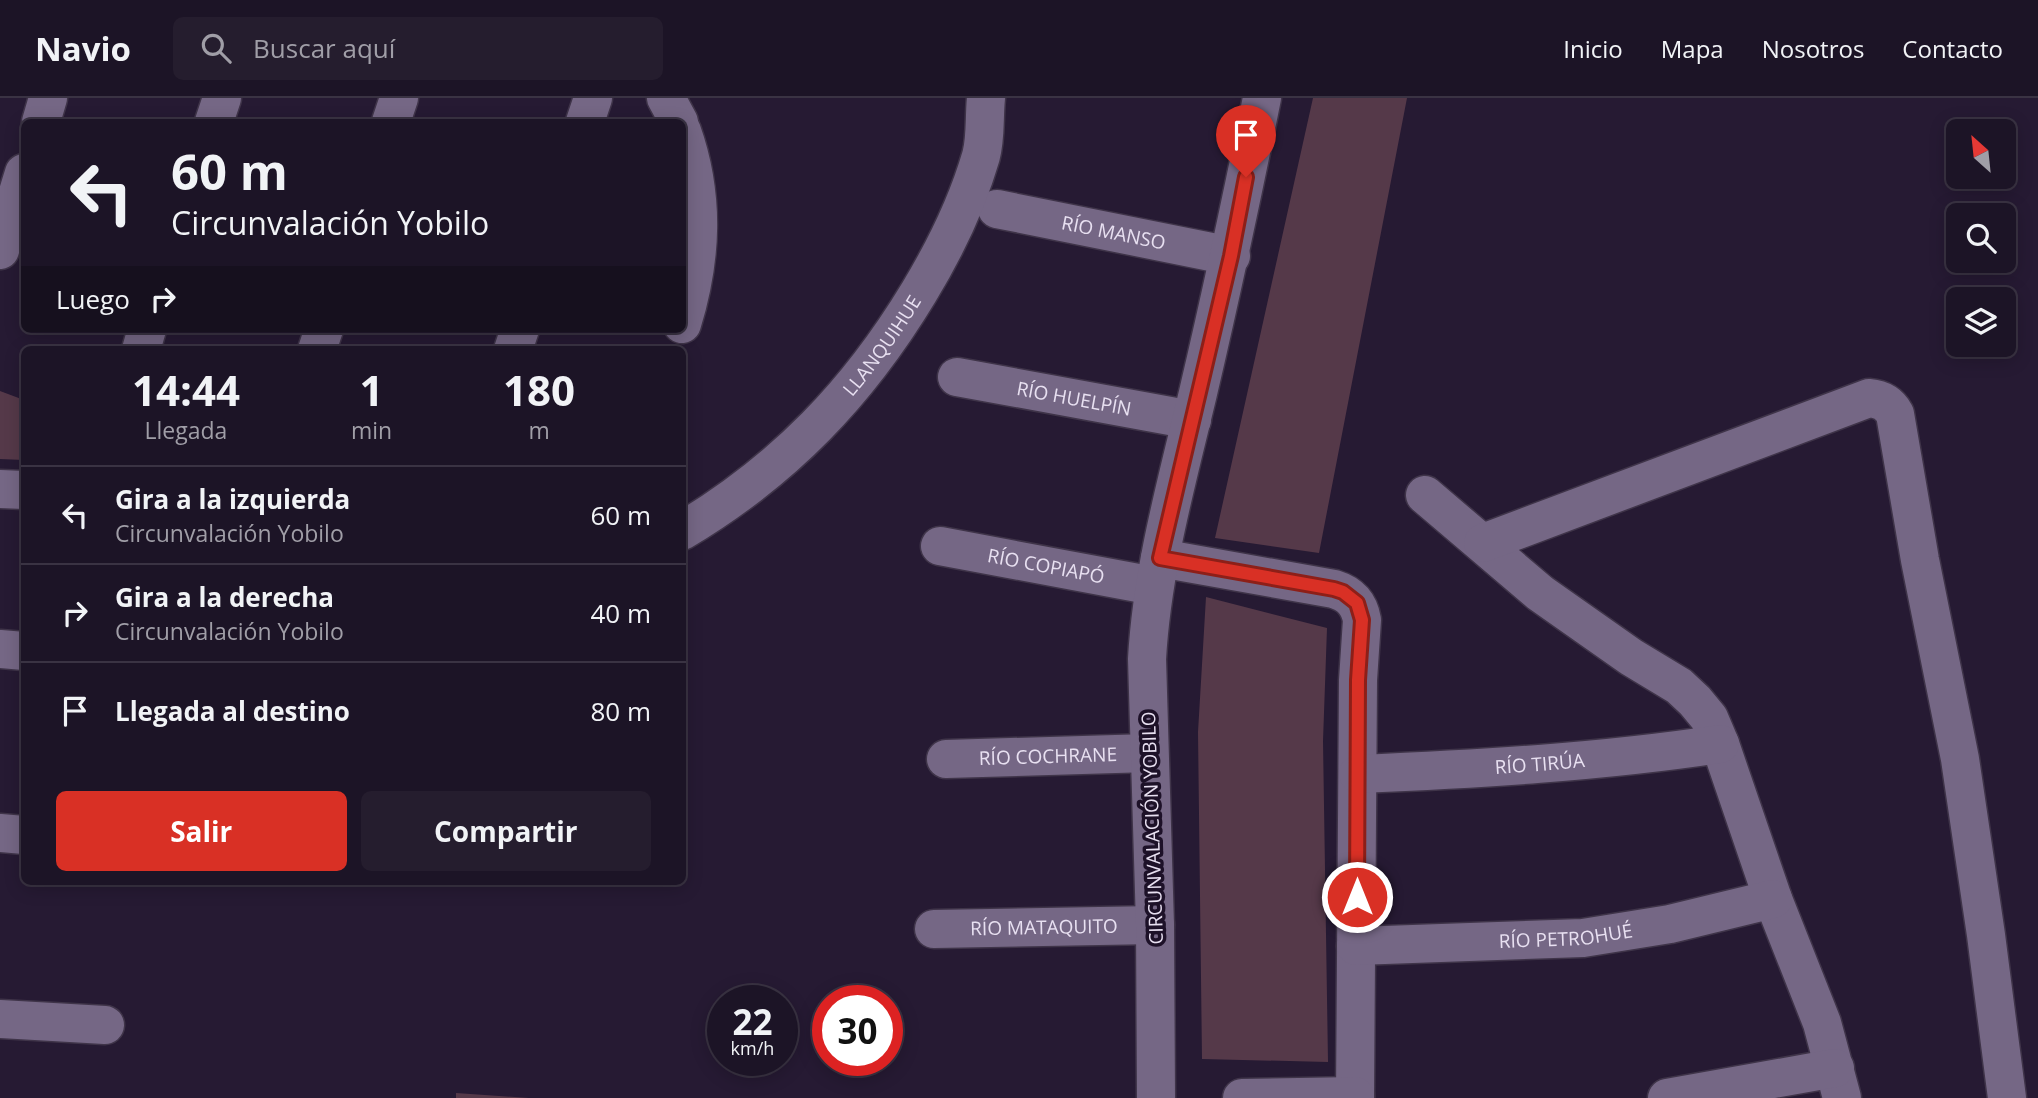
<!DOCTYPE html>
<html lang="es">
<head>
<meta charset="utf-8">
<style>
  :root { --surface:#1c1426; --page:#251d2e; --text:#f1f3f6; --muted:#a09ea7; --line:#3a3343; --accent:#d93025 }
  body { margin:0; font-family:"Open Sans",sans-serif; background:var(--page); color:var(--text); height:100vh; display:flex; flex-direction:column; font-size:26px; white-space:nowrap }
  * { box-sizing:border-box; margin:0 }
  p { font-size:23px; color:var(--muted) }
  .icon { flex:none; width:38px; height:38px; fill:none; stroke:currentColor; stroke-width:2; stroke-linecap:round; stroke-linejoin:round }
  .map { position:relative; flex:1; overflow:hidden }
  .panel { position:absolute; left:21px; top:248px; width:665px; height:539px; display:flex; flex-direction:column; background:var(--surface); border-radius:10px; box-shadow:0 4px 18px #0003,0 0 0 2px var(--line) }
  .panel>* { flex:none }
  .hud { position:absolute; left:21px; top:21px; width:665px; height:214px; border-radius:10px; box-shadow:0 4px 18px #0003,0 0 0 2px var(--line); background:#1c1426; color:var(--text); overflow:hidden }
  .needle { width:46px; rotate:333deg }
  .tools { position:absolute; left:1946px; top:21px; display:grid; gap:14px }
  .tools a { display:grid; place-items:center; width:70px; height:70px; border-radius:10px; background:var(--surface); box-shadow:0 4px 18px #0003,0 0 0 2px var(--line); font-size:35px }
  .speed { position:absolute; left:707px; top:887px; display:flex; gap:14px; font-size:35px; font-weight:700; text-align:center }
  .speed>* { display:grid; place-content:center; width:91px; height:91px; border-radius:50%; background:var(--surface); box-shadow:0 4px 18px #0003,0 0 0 2px var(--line); line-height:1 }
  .speed small { font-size:18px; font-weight:400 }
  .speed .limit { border:10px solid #d22; background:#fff; color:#111 }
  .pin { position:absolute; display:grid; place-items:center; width:60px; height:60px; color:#fff; margin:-72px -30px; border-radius:50% 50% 50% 0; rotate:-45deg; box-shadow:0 0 7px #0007 }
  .pin .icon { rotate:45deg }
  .me { position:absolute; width:77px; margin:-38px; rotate:0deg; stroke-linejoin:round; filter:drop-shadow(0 0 5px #0008) }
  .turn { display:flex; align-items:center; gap:24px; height:147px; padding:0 35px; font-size:32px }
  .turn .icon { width:91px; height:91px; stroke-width:2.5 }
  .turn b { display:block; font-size:49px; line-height:60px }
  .then { display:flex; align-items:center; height:66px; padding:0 35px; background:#0003; gap:14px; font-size:26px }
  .eta { display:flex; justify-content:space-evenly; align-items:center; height:119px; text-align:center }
  .eta b { font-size:42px; font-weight:700; line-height:49px }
  .primary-button { display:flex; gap:14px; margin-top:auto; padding:14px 35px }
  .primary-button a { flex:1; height:80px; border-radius:10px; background:var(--accent); color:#fff; font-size:28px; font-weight:700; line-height:80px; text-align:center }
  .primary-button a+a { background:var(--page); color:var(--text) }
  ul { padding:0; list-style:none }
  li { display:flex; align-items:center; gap:21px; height:98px; padding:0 35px; border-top:2px solid var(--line) }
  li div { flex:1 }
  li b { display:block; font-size:26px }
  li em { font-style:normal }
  header { display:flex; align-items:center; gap:42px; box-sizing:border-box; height:98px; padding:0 35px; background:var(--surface); border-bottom:2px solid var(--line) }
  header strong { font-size:33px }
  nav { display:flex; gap:38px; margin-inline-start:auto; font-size:24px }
  .search { width:490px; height:63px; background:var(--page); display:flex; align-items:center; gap:18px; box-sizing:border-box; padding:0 24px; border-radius:10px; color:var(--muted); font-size:26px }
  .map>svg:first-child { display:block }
  .green { fill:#553949 }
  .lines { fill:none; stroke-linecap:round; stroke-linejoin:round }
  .minor-casing { stroke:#3f3449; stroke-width:41 }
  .minor { stroke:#756785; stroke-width:38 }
  .route-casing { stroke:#8d1f18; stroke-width:18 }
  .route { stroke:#d93025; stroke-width:12 }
  .labels { text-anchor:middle; stroke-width:7; stroke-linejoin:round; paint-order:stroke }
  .street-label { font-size:19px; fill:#e8e0f1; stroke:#1d1128 }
</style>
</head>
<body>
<header>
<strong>Navio</strong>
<div class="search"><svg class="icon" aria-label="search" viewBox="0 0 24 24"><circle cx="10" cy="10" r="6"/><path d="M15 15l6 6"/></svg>Buscar aquí</div>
<nav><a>Inicio</a><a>Mapa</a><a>Nosotros</a><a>Contacto</a></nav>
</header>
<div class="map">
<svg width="2038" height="1000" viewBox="0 0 2038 1000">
  <rect width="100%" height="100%" fill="#261a33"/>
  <path class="green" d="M1313,0h94l-88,455 -104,-15z
    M0,293l24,9v60l-24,-1z
    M1206,499l121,31 -4,113 5,321 -126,-3 -4,-327z
    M456,995l73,5h-73z"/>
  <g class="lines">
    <defs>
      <g id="minor">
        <path d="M666,0l13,24"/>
        <path d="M41,24l7,-24"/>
        <path d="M214,24l8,-24"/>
        <path d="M391,24l8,-24"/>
        <path d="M585,24l8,-24"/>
        <path d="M682,33c23,65 20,128 0,193"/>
        <path id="s1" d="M997,111l234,47"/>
        <path d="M0,152l24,-77"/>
        <path d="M141,252l6,-21"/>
        <path d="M317,252l7,-21"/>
        <path d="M513,252l7,-21"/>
        <path id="s2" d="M957,279l235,43"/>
        <path d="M0,391l24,1"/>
        <path d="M1425,397l115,98 91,64 48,29 16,15 14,17 11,26 53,155 49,124 20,75"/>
        <path id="s3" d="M682,433c102,-61 176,-138 237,-239 26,-43 48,-88 62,-136 5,-18 3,-39 5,-58"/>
        <path d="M1483,445l386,-145c12,1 20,5 26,16l25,146 40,199 26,176 21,163"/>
        <path id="s4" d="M940,448l214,40"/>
        <path d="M1160,460l174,31c16,5 25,14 28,31l-4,60 -3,418"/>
        <path d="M0,551l24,2"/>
        <path id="s5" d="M946,661l203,-6"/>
        <path id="s6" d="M1358,676c121,-5 242,-12 362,-30"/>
        <path d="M0,735l24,2"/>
        <path id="s7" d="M934,831l221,-4"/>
        <path id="s8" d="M1356,848l227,-8 87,-14 103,-25"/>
        <path d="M0,921l105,6"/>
        <path d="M1156,1000l-1,-173 -8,-266c5,-90 30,-178 51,-266 23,-98 44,-196 64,-295"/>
        <path d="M1242,1000l113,-2"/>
        <path d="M1667,1000l168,-30"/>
      </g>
    </defs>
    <use href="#minor" class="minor-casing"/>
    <use href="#minor" class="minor"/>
  </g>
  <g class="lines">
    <defs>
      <path id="route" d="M1246,79l-15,79 -71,302 174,31 9,3 14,11 5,17 -4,60 -1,217"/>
    </defs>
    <use href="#route" class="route-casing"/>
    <use href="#route" class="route"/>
  </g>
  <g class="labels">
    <g class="street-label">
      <text dy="7" stroke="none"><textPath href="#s1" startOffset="119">RÍO MANSO</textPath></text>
      <text dy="7" stroke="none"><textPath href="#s3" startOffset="275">LLANQUIHUE</textPath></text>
      <text dy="7" stroke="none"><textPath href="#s2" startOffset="119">RÍO HUELPÍN</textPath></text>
      <text dy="7" stroke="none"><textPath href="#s4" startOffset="108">RÍO COPIAPÓ</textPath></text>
      <text dy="7" stroke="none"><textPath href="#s5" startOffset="102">RÍO COCHRANE</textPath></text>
      <text dy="7" stroke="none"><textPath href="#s6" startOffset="182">RÍO TIRÚA</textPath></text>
      <text transform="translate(1152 730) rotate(-92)" y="7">CIRCUNVALACIÓN YOBILO</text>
      <text dy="7" stroke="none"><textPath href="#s7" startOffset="110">RÍO MATAQUITO</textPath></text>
      <text dy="7" stroke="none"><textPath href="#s8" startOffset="210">RÍO PETROHUÉ</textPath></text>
    </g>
  </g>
</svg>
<div class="tools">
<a><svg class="needle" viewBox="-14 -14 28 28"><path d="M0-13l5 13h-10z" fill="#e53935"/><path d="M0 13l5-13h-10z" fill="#a09ea7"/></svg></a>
<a><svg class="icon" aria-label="search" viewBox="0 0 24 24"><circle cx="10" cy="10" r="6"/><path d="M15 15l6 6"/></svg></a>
<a><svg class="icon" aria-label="layers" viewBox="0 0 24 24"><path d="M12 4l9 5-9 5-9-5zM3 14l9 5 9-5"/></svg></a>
</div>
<div class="speed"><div>22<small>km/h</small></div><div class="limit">30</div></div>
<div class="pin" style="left:1246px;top:79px;background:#d93025"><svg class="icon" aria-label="arrive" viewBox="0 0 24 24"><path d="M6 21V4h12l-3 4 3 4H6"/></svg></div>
<svg class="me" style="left:1357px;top:799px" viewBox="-20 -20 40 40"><circle r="17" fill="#d93025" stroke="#fff" stroke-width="3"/><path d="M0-11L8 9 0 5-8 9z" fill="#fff"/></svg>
<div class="hud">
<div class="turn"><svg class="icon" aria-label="left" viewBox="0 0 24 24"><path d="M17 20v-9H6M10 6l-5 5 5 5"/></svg><div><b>60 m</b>Circunvalación Yobilo</div></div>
<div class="then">Luego<svg class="icon" aria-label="right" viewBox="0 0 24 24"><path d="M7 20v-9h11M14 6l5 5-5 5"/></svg></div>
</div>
<section class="panel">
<div class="eta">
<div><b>14:44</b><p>Llegada</p></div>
<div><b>1</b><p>min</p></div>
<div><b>180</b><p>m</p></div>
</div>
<ul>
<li><svg class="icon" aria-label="left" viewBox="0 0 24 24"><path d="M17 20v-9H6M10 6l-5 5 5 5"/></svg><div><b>Gira a la izquierda</b><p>Circunvalación Yobilo</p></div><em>60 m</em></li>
<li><svg class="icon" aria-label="right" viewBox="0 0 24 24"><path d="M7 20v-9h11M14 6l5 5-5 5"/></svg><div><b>Gira a la derecha</b><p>Circunvalación Yobilo</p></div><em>40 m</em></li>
<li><svg class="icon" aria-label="arrive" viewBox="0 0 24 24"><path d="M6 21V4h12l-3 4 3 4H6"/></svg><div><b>Llegada al destino</b></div><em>80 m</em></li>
</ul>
<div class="primary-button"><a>Salir</a><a>Compartir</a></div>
</section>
</div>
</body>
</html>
